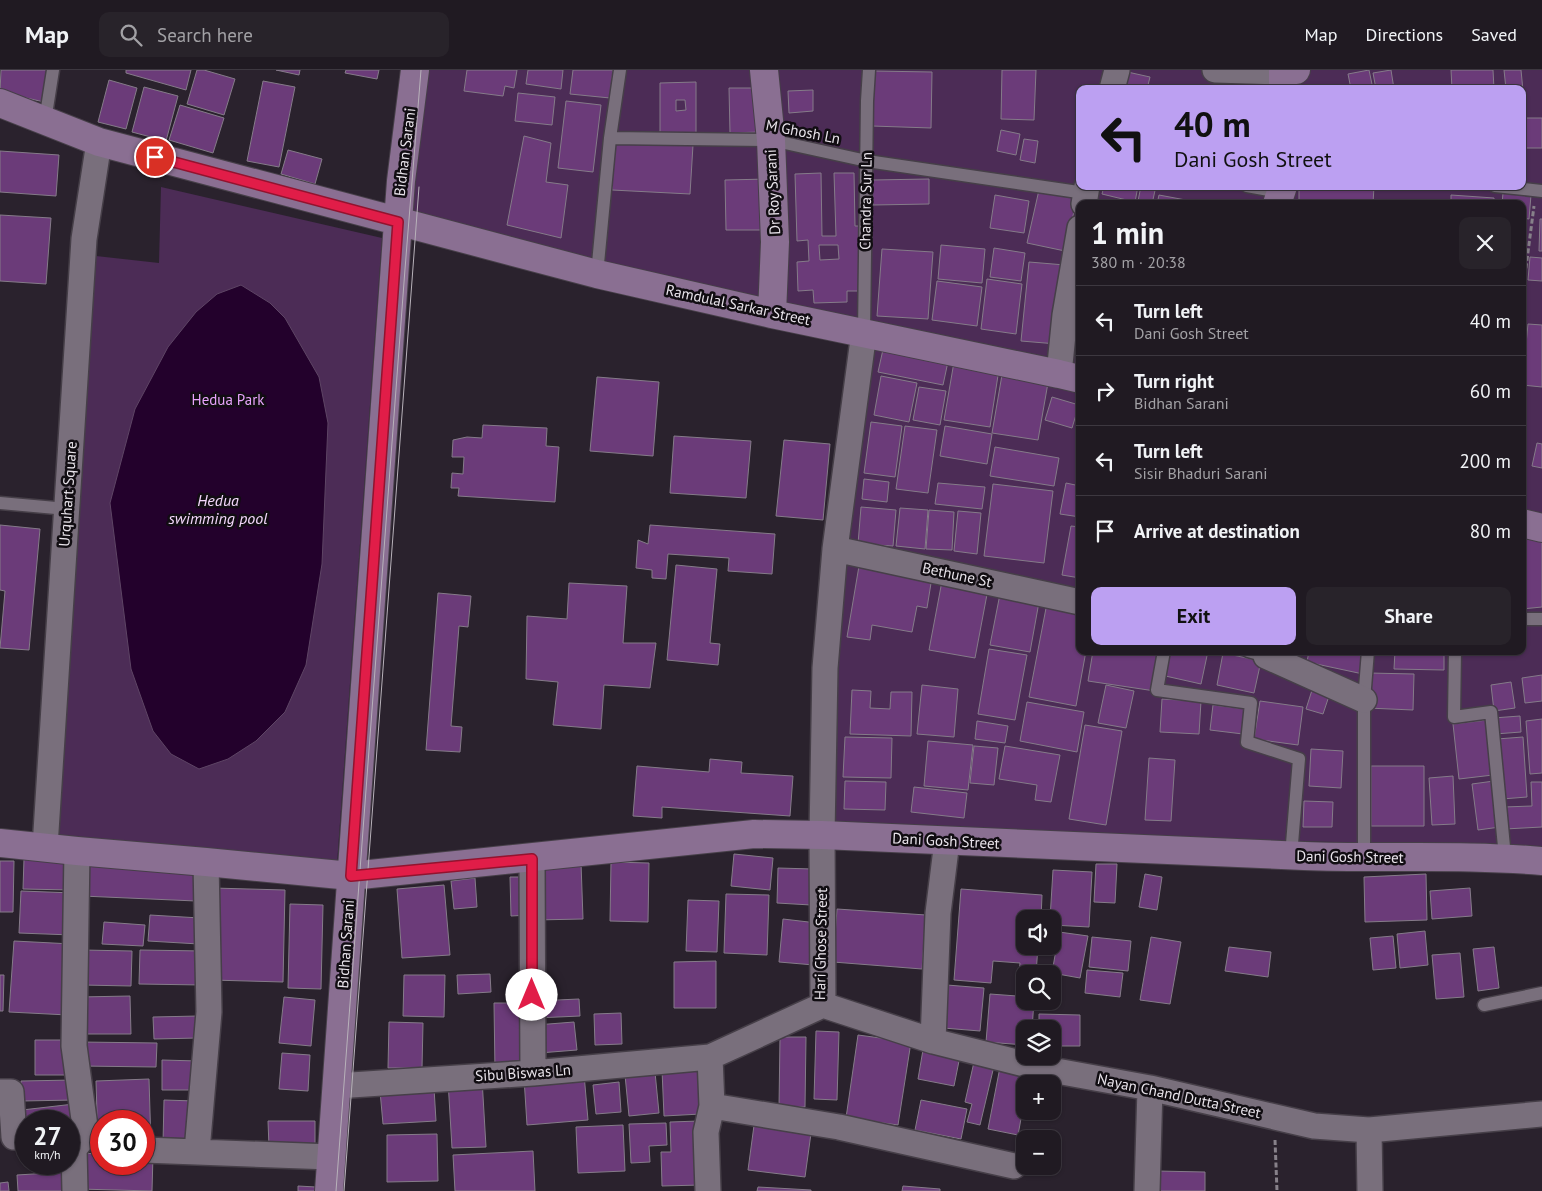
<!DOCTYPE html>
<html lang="en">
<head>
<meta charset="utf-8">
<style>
  :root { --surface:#201a22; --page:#28232a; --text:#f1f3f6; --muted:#a2a1a5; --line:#3d3840; --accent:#bca0f2 }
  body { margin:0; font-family:"PT Sans",sans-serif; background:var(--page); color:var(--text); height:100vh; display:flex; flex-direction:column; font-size:19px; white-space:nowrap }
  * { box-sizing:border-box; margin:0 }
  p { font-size:16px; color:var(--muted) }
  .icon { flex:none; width:28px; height:28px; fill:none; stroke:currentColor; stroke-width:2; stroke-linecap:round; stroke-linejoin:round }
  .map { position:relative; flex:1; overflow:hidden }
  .side { position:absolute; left:1076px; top:130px; width:450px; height:455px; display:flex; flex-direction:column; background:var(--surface); border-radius:10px; box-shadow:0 1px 4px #0004,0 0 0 1px var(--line) }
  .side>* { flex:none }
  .guide { position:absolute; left:1076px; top:15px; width:450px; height:105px; border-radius:10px; box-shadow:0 1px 4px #0004,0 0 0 1px var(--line); background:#bca0f2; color:#111; overflow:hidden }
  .tools { position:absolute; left:1016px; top:840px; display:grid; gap:10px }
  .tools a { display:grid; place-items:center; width:45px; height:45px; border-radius:10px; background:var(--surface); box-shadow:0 1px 4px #0004,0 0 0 1px var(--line); font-size:25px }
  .speed { position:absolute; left:15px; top:1040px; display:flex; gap:10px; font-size:25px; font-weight:700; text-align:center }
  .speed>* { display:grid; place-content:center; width:65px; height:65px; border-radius:50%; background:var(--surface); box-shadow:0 1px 4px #0004,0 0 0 1px var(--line); line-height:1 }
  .speed small { font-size:12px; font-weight:400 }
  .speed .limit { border:8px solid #d22; background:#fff; color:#111 }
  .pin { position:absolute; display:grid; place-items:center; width:42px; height:42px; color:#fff; margin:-21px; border:2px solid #fff; border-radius:50%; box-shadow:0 1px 5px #0007 }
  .me { position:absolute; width:55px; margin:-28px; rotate:0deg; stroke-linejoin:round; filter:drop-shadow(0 0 4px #0008) }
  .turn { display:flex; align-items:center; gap:18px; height:105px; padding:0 15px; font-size:22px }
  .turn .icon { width:65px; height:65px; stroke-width:2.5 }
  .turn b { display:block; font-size:35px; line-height:42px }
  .round { display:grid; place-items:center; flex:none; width:52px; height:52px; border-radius:10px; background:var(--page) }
  .head { display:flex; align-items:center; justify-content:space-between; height:85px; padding:0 15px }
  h1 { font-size:30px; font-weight:700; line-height:38px }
  .primary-button { display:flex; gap:10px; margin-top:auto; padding:10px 15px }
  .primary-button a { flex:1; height:58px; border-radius:10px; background:var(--accent); color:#111; font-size:20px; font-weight:700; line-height:58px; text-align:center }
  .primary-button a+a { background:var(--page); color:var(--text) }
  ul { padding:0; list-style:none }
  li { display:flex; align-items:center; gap:15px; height:70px; padding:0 15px; border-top:1px solid var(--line) }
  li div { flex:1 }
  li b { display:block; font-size:19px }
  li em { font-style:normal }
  header { display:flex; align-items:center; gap:30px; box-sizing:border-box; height:70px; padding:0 25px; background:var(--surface); border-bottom:1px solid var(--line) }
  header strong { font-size:24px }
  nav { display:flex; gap:28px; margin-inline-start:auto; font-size:18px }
  .search { width:350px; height:45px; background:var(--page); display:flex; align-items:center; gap:12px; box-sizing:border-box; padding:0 18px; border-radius:10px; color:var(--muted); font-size:19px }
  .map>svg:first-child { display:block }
  .green { fill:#4c2c56; fill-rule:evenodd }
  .water { fill:#23012c; stroke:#5e4565 }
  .building { fill:#6b3b79; stroke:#857b89; fill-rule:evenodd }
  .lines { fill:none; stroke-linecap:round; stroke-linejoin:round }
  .lane-casing { stroke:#463f48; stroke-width:15 }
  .street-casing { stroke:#463f48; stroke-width:28 }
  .secondary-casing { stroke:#463f48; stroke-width:30 }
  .path { stroke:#87818a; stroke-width:3; stroke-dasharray:5 2.5; stroke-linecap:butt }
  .lane { stroke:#796f7c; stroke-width:12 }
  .street { stroke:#796f7c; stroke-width:25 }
  .secondary { stroke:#8a6f92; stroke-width:28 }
  .tram { stroke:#b8b2ba; stroke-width:1 }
  .route-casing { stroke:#92132f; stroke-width:12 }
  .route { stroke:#e11d48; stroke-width:9 }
  .labels { text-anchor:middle; stroke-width:5; stroke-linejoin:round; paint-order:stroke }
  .street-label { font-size:15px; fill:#e8e3ea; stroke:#110d12 }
  .park-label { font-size:15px; fill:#e8a3fc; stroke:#110d12 }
  .water-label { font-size:16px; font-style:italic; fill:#f4d8fc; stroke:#110d12 }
</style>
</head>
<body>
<header>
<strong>Map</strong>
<div class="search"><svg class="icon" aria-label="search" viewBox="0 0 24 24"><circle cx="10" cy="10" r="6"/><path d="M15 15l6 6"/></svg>Search here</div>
<nav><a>Map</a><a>Directions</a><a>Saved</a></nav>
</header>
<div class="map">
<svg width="1542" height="1121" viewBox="0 0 1542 1121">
  <rect width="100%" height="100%" fill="#2a222d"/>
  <path class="green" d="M412,0h1130v777l-718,-17 37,-503 -462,-107zM1080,19h442v97h-442zM1080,134h442v447h-442z
    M161,117l221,51 -45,626 -281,-24 40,-584 63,7z"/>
  <path class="water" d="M241,215l29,18 15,15 34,59 9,46 -6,141 -16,101 -21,47 -29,29 -28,18 -29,10 -28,-15 -18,-23 -22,-62 -21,-166 25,-94 33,-62 28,-35 21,-18z"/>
  <path class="building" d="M1,0h47l-4,32 -44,-10z
    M126,0h65l-5,20 -60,-17z
    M197,0h7l31,9 -11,36 -37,-11z
    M276,0h24l-1,5z
    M346,0h33l-2,9 -32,-6z
    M467,0h50l-3,18 -9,-2 -2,10 -39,-5z
    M528,0h35l-2,19 -35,-5z
    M573,0h40l-3,28 -40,-4z
    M1002,0h34l-2,50 -33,-1z
    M1369,0l4,19h-22l-3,-15z
    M1391,0l3,19h-18l-3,-16z
    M1451,0h42l1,19h-42z
    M1504,0h17l3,31 -2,1v-13h-16z
    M873,1l59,1 -1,56 -59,-2z
    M1123,1l27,6 -3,12h-29z
    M1223,1l55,6 -2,12h-55z
    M109,10l28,8 -11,41 -28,-7z
    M263,11l32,6 -16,80 -32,-6z
    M696,12v51l-36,1v-51zM676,30h9l1,10 -10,1z
    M144,17l34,9 -12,45 -34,-9z
    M729,18h31l1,44 -31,1z
    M813,20v21l-24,2 -1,-22z
    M518,23l37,4 -3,28 -37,-4z
    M566,31l35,4 -8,67 -35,-4z
    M180,35l44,13 -11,35 -44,-13z
    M1522,48h20v30h-20z
    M1001,60l19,4 -4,21 -19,-4z
    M524,66l27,7 -5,39 22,3 -7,53 -54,-13z
    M1024,69l14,2 -3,22 -15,-3z
    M614,72l79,3 -3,49 -78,-4z
    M288,80l34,9 -7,25 -34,-10z
    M0,81l59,4 -3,41 -56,-4z
    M821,103l1,63h14l-2,-63h20l1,53h5l1,65h-14v11l-33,1 -1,-13 -15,1 -1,-29 12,-1 -1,-21 -11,1 -2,-67zM819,175h19l1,14 -19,1z
    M768,109l1,51h-43l-1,-50z
    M929,109v25l-56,1 -1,-25z
    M1104,116h34l-3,16 -33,-8z
    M1141,116h15l-4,18 -14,-3z
    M1299,116h75l-1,18h-74z
    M1039,120l38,8 -12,53 -38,-8z
    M1503,123l28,2 -2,24 -7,-1v-14h-20z
    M995,125l34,6 -5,32 -34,-5z
    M1159,125l32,6 -1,3h-33z
    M1451,125l43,3v6h-43z
    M0,145l51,3 -5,66 -46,-3z
    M1540,149h2v32h-3z
    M941,175l44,4 -3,34 -44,-4z
    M994,178l31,5 -4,28 -31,-4z
    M882,179l51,3 -5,67 -51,-3z
    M1530,187l12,1v23l-14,-1z
    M1029,192l36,3 -8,79 -36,-3z
    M987,209l35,5 -6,50 -35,-5z
    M937,211l45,6 -5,39 -45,-6z
    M1073,241l7,2v31l-14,-4z
    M1528,254l14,1v62l-20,-2z
    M884,275l65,12 -6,28 -65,-13z
    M954,292l45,7 -9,58 -46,-7z
    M1003,299l46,8 -11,63 -46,-7z
    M881,306l36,7 -8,39 -35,-7z
    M597,307l62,5 -6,74 -63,-5z
    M919,317l27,4 -6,34 -27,-5z
    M1052,327l27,8 -7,23 -27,-8z
    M871,352l31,4 -7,51 -31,-4z
    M483,355l64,3 -1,18 13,1 -4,55 -97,-6 1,-8h-8l1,-15 11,1 1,-17h-12l1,-17 14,-3 15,1z
    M905,356l32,4 -9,63 -32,-4z
    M945,356l47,8 -5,30 -47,-8z
    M674,366l77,5 -5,57 -76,-5z
    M784,370l46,4 -7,76 -47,-4z
    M1537,373l5,1v24l-10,-2z
    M995,377l64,11 -5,28 -64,-10z
    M864,409l25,3 -2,20 -25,-3z
    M938,413l47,4 -3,22 -47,-5z
    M1066,413l14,3v31l-20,-3z
    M993,414l60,7 -9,72 -60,-7z
    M861,437l35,3 -3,36 -35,-2z
    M900,438l28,2 -3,39 -29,-3z
    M929,440l25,2 -2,38 -26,-1z
    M958,441l23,2 -4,41 -23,-3z
    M0,455l40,4 -11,121 -29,-2 5,-57 -5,-1z
    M650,455l125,9 -3,40 -44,-3 1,-13 -61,-4 -2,25 -14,-1v-8l-16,-2 2,-28 10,4z
    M1071,456l9,1v51l-18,-3z
    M1522,465l20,4v68l-20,2z
    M676,495l41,4 -7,74 10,1 -2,21 -51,-5z
    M859,496l73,11 -5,31 -10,-2 -5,26 -40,-7 -2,15 -23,-3z
    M942,511l46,8 -13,69 -46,-8z
    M569,513l58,3 -4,57h33l-6,45 -46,-3 -3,44 -48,-4 5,-43 -32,-3 1,-63 40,3z
    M438,523l33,3 -3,31 -9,-1 -8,100 11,1 -2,25 -34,-2z
    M1000,524l39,8 -9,50 -40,-7z
    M1047,533l33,6v42h6l-10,55 -47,-9z
    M989,579l38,6 -12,65 -37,-6z
    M1093,581h68l-6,40 -67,-10z
    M1167,581h41l-7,33 -40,-9z
    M1309,581h55l-1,23 -56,-12z
    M1395,581h49v19l-50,-1z
    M1223,583l38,8 -7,32 -37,-8z
    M1369,603l45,1 -1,36 -46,-2z
    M1542,605v26l-17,2 -3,-25z
    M1511,612l4,26 -21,3 -3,-26z
    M922,615l36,4 -4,48 -37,-3z
    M1106,615l28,6 -8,37 -28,-5z
    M1313,617l17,6 -7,21 -17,-5z
    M852,620l19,1 -1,17 20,1 1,-17h21l-1,44 -61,-2z
    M1162,629l39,2 -2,33 -39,-2z
    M1260,631l43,6 -5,38 -44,-6z
    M1027,632l57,10 -7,40 -57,-11z
    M1213,635l33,4 -3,25 -33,-4z
    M1520,646l1,16 -26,2 -2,-16z
    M1542,649v54l-12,1 -4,-53z
    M1487,650l6,55 -34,4 -6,-55z
    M977,651l31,5 -3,17 -30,-4z
    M1085,655l37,6 -16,94 -37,-6z
    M845,667l47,1 -1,40 -48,-1z
    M1523,667l4,60 -25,2 -5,-60z
    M928,671l45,4 -5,45 -44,-4z
    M974,676l24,2 -4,37 -24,-2z
    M1005,676l55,9 -9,47 -16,-2 2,-15 -38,-6z
    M1311,679l32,2 -2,37 -32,-2z
    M1149,688l26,2 -4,61 -26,-1z
    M710,689l32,3 -1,11 52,3 -3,40 -128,-9v11l-29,-2 4,-50 72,6z
    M1371,696h53v60h-53z
    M1453,706l2,48 -23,1 -3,-47z
    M845,711l41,1 -1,28 -41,-1z
    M1494,711l6,46 -22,3 -6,-46z
    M1531,712h11v45l-37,2 -1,-22 28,-1z
    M914,717l53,6 -3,25 -53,-6z
    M1304,731l29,1 -1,25h-29z
    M734,784l39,4 -3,32 -39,-4z
    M24,789l48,2 -1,29 -48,-1z
    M0,791h14l-1,51h-13z
    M611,792l38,1 -1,59 -38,-1z
    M83,793l115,5 -2,33 -114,-5z
    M581,793l2,56 -48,1 -2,-56z
    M1096,794h21l-2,39 -21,-1z
    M778,798l35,1 -2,36 -34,-2z
    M1053,800l39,2 -3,55 -37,-2v-6h-2z
    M1145,804l17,3 -5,33 -18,-3z
    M1426,804l1,46 -62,2 -1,-45z
    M510,807h20v38l-19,1z
    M475,808l2,29 -23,2 -3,-28z
    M444,815l6,70 -48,3 -5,-69z
    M213,818l72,2 -2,92 -72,-2z
    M1470,818l2,28 -40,3 -2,-28z
    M961,819l81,6 -1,24h-16v27h13l-2,28h-11v27h9l-2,28h-7v16l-39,-3 4,-48 27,2 3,-33 -27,-2 -2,22 -37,-3z
    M21,821l53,2 -2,42 -53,-2z
    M726,824l43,1 -2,60 -43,-2z
    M688,830l31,1 -2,51 -31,-1z
    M290,834l33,1 -2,84 -33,-1z
    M837,839l89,6 -4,54 -89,-7z
    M150,845l50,3 -1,26 -51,-3z
    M783,849l34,4 -3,42 -35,-3z
    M104,852l41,3 -2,21 -41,-2z
    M1425,861l3,34 -28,3 -3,-34z
    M1059,862l29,4 -8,42 -28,-5z
    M1393,866l3,32 -23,2 -3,-32z
    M1092,867l39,4 -3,30 -39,-4z
    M1151,867l30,5 -11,62 -30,-4z
    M14,871l58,3 -4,71 -59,-3z
    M1229,877l42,5 -3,25 -43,-6z
    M1494,877l5,41 -21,3 -5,-42z
    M83,880l49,1 -1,35 -49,-1z
    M140,880l63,1 -1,34 -63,-1z
    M1460,883l4,44 -28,2 -4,-44z
    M716,891v47h-42v-46z
    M1087,900l36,3 -3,24 -35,-4z
    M490,904l1,18 -33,2 -1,-19z
    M0,905h4l-1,36h-3z
    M404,905h41l-1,42 -41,-1z
    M947,915l37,3 -4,43 -37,-3z
    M130,926l1,38h-52v-37z
    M284,927l31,3 -4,46 -32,-3z
    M579,929l1,17 -44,2 -1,-17z
    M494,933h34l2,67 -35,1z
    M621,943l1,31 -27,1 -1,-31z
    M1039,944l41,1v31h-28v-17h-13z
    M198,946v22l-44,1 -1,-22z
    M389,952l34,1 -1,45h-34z
    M574,952l3,28 -38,3 -3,-28z
    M816,961l23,1 -2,68 -23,-1z
    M858,965l53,7 -13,83 -52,-7z
    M780,967h26l-1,70h-26z
    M35,970h33v35h-33z
    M81,972l76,1 -1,24 -75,-1z
    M924,974l37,7 -7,35 -36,-7z
    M282,983l28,2 -2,36 -29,-2z
    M162,990l36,1v29h-36z
    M974,992l20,4 -14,59 -13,-3 5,-18 -7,-2z
    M1001,992l29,5 -3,17h-2v13l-7,38 -30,-6z
    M698,998l3,46 -37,2 -2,-46z
    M655,1002l4,41 -30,3 -4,-41z
    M584,1004l4,46 -61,5 -3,-47z
    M149,1009l2,66h-7v-24h-43v26h-3l-2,-66z
    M482,1009l4,68 -34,1 -4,-67z
    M74,1010l1,20 -53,1 -1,-20z
    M619,1012l2,30 -25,2 -3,-29z
    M434,1018l2,33 -53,3 -3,-33z
    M164,1030l31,1 -2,43 -30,-1z
    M921,1030l46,9 -6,30 -46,-9z
    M74,1034l3,25 -8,1v-9h-43v13l-4,-24z
    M755,1048l57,8 -7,51 -57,-7z
    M268,1051h47v26h-46z
    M699,1051l2,64 -39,1 -1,-34h10l-1,-30z
    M666,1053l1,22 -18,1 1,16 -19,1 -2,-39z
    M623,1055l2,46 -47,2 -2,-46z
    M437,1064l1,47 -51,1v-47z
    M533,1081l2,40h-80l-2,-36z
    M80,1083l21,1v10h43v-9h9l-1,36 -73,-2z
    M1157,1101l48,1v19h-48z
    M66,1102l2,19h-50l-1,-16z
    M8,1112l1,9h-9v-8z
    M298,1116l18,1v4h-18z
    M903,1116l37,3v2h-38z
    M758,1117l53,3v1h-54z"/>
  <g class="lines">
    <defs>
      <path id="lane" d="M620,0l-10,68 161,2 96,21 218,32
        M45,51l8,-51
        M1247,116l22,4 6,-4
        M1495,116l47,5
        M597,204l13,-136
        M864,262l3,-231 2,-31
        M0,433l67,6
        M1522,549h20
        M1164,581l-7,39 94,13 -4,39 52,17 -8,97
        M1248,581l18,5
        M1455,581l-1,66 37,-5 14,145
        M1364,788v-158l4,-49
        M1484,935l58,-12"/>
      <path id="street" d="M1215,0l68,2
        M1112,19l5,-19
        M1084,134l3,-18
        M1059,304l6,-59 15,-87
        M835,479l245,53
        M1266,586l98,44
        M45,777l39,-608 15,-97
        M532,789l1,214
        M823,935l110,36 107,27 110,20 164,38 55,4 173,-16
        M933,971l5,-128 9,-72
        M336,1016l197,-13 177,-16
        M0,1022h11l3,45h12
        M712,1036l127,21 175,39
        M1369,1060l1,61
        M144,1080l187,7
        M197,1081l12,-139 -3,-150
        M75,1121l-1,-42 12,-15 -12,-88 3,-195
        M708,1121l-2,-59 6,-26 -2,-49 113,-52 -1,-170 3,-167 10,-119 29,-217
        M1147,1121l3,-103"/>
      <path id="secondary" d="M764,0l7,70 4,102 -3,72
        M1283,19v-17l13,-2
        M0,33l99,39 498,132 175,40 287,60 21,5
        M1277,134l6,-18
        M1522,453l20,5
        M0,773l77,8 129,11 145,14 403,-42 68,1 482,21c79,3 159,-2 238,5
        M329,1121l69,-969 3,-41 14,-111"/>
    </defs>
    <use href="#lane" class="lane-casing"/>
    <use href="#street" class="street-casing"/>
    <use href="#secondary" class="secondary-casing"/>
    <path class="path" d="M1522,228l12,-92
      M1275,1070l2,51"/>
    <use href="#lane" class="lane"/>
    <use href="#street" class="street"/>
    <use href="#secondary" class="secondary"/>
    <path class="tram" d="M336,1121l69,-922 16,-199
      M344,1121l75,-1004"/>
  </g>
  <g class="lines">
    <defs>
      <path id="route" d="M155,87l243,65 -47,654 181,-17v136"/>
    </defs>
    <use href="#route" class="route-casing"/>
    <use href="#route" class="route"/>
  </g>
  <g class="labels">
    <g class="street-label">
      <text transform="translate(803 62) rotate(11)" y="5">M Ghosh Ln</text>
      <text transform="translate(405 82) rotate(-83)" y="5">Bidhan Sarani</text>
      <text transform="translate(773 122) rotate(-93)" y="5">Dr Roy Sarani</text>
      <text transform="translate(866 131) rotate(-89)" y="5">Chandra Sur Ln</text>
      <text transform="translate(738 235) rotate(12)" y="5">Ramdulal Sarkar Street</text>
      <text transform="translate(68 424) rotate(-86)" y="5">Urquhart Square</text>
      <text transform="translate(957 505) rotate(12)" y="5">Bethune St</text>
      <text transform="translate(946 771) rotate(3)" y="5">Dani Gosh Street</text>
      <text transform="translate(1350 787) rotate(1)" y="5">Dani Gosh Street</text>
      <text transform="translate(346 874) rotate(-86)" y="5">Bidhan Sarani</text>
      <text transform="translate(821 874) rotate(-89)" y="5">Hari Ghose Street</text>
      <text transform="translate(523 1003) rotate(-4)" y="5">Sibu Biswas Ln</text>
      <text transform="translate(1179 1026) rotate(12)" y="5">Nayan Chand Dutta Street</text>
    </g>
    <g class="park-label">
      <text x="228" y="335">Hedua Park</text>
    </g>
    <g class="water-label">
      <text x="218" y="436">Hedua<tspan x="218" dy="18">swimming pool</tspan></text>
    </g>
  </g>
</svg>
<div class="tools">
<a><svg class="icon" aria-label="sound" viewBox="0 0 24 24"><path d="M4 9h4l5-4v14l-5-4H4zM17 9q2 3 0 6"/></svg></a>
<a><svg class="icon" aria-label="search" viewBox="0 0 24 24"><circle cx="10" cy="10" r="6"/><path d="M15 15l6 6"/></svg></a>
<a><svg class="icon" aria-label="layers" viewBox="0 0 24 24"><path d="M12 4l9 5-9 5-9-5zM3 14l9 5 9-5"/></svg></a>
<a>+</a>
<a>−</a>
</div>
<div class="speed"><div>27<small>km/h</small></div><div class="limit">30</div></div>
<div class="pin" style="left:155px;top:87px;background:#d93025"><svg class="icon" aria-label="arrive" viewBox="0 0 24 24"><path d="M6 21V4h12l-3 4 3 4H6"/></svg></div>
<svg class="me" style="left:532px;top:925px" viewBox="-20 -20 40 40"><circle r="19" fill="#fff"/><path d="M0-13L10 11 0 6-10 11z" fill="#e11d48"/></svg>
<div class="guide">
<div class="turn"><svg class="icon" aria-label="left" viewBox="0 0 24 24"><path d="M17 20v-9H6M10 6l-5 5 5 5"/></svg><div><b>40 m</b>Dani Gosh Street</div></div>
</div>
<section class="side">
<div class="head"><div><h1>1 min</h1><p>380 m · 20:38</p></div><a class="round"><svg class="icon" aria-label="close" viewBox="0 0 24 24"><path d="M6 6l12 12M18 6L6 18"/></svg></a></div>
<ul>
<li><svg class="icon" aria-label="left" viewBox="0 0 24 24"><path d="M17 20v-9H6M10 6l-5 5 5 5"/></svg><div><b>Turn left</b><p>Dani Gosh Street</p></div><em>40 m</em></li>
<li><svg class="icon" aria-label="right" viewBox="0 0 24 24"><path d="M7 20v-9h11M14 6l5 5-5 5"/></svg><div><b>Turn right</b><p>Bidhan Sarani</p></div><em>60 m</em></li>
<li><svg class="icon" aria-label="left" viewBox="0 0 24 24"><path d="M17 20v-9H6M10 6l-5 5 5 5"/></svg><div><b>Turn left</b><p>Sisir Bhaduri Sarani</p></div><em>200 m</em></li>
<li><svg class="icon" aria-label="arrive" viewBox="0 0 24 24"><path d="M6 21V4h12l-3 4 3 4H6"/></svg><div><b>Arrive at destination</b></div><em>80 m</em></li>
</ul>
<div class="primary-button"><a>Exit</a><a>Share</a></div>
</section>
</div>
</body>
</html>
